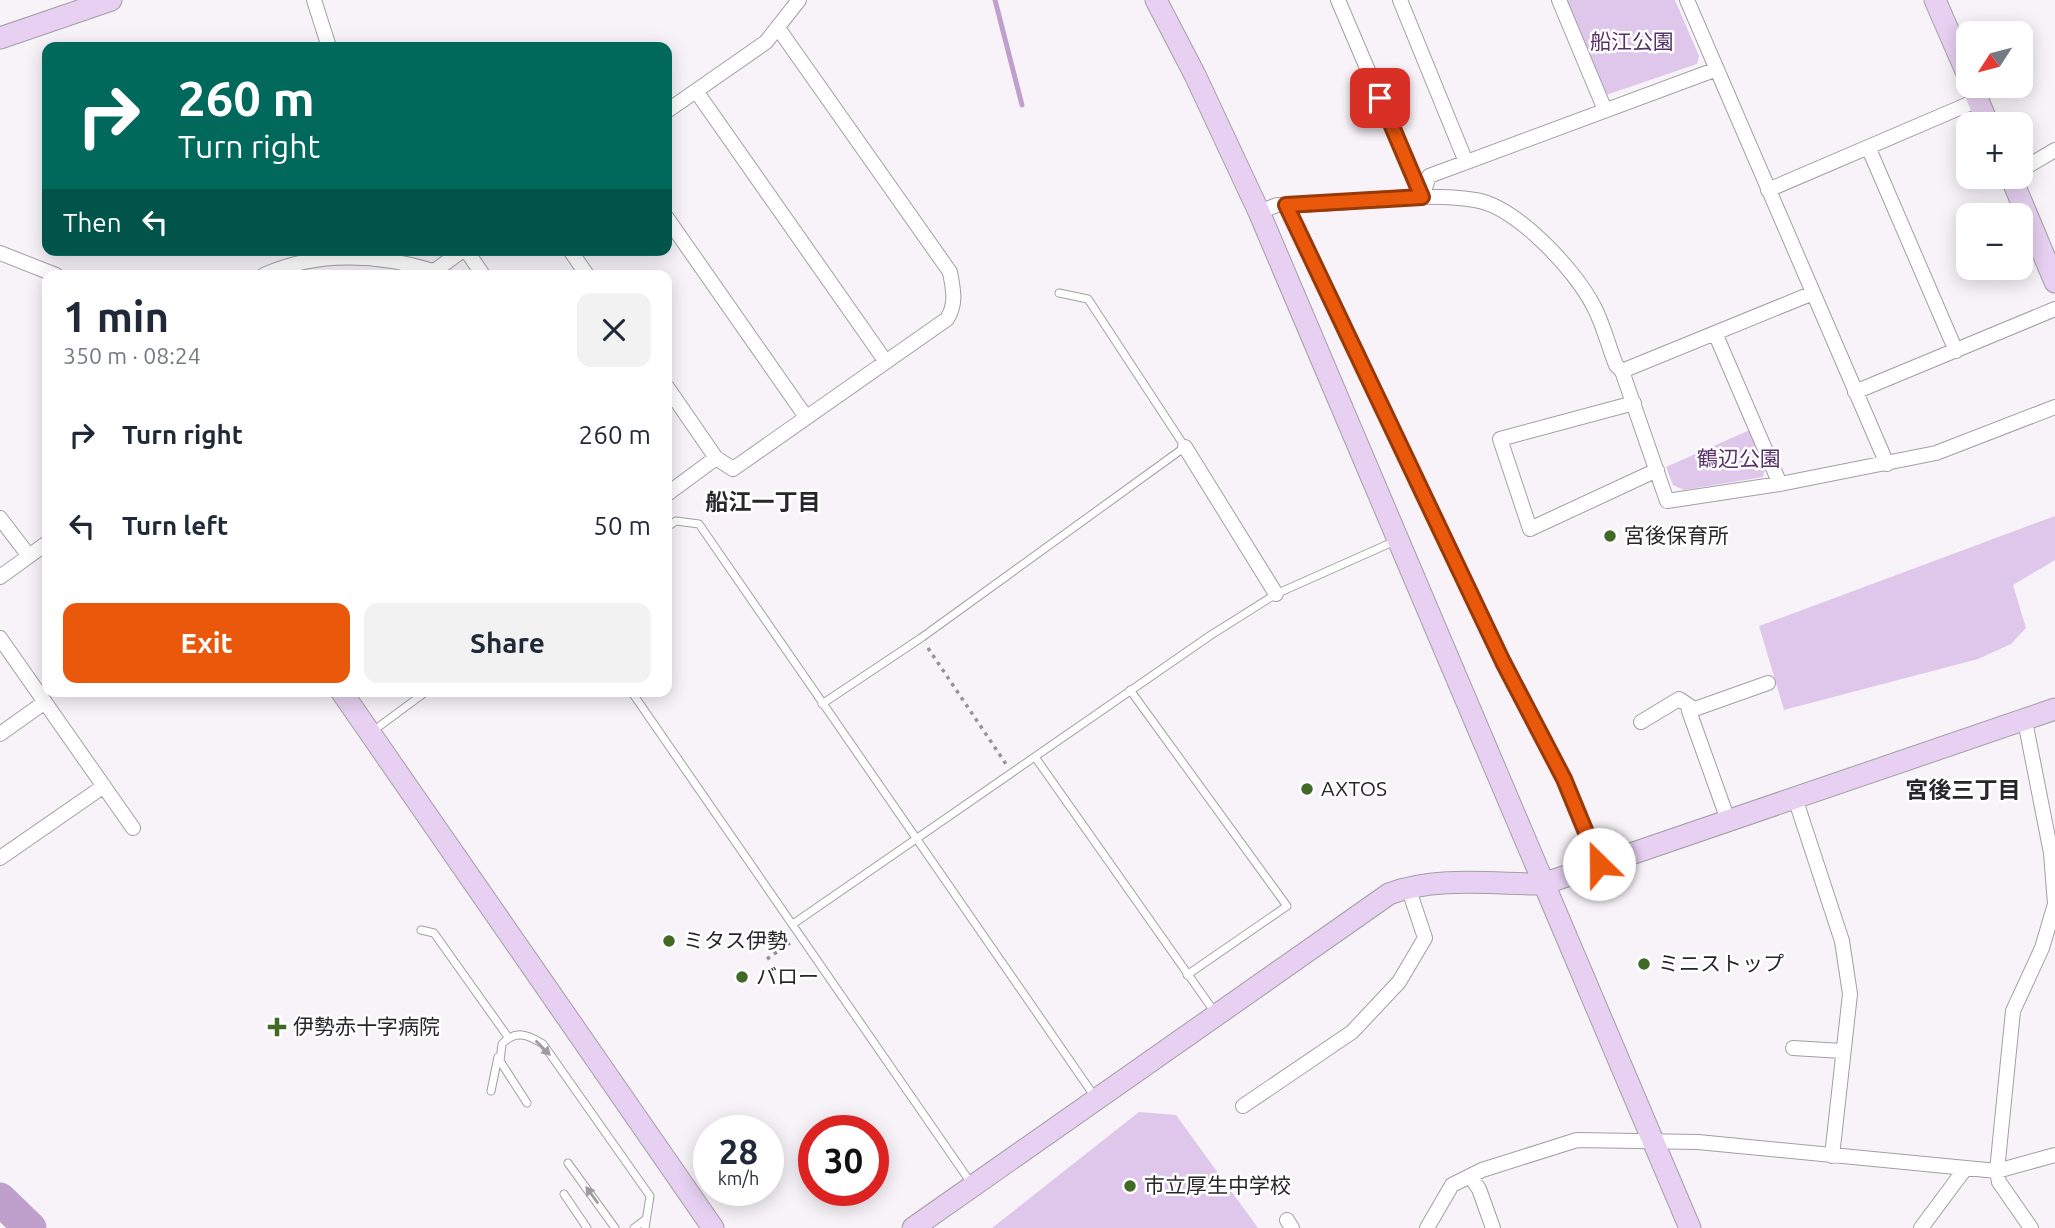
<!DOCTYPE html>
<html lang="en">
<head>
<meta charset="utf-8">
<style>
  :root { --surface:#fff; --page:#f2f2f3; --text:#1f2937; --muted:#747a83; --accent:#ea580c }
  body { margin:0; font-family:Ubuntu,"Noto Sans JP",sans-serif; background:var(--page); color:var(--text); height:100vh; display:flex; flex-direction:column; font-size:26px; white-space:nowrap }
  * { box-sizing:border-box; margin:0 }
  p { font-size:23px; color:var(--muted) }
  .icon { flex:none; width:38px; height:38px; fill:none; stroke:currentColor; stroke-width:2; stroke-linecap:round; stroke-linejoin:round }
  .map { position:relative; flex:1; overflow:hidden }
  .drawer { position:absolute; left:42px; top:270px; width:630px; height:427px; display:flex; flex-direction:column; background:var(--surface); border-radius:14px; box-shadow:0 4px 18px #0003 }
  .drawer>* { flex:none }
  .top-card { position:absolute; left:42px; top:42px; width:630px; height:214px; border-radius:14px; box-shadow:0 4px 18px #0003; background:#00695c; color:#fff; overflow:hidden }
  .needle { width:46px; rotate:234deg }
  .controls { position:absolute; left:1956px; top:21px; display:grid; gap:14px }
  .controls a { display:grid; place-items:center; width:77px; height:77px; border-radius:14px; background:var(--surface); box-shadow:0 4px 18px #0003; font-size:35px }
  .speed { position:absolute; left:693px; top:1115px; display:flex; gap:14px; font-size:35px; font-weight:700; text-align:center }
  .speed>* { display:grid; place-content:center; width:91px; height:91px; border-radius:50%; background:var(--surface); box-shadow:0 4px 18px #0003; line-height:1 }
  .speed small { font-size:18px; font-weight:400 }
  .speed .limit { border:10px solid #d22; background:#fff; color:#111 }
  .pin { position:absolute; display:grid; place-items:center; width:60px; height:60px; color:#fff; margin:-30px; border-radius:14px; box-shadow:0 4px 10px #0006 }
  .me { position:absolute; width:77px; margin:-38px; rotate:337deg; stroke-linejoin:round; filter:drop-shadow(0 0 5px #0008) }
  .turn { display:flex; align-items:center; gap:24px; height:147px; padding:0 21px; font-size:32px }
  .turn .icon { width:91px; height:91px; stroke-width:2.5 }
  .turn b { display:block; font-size:49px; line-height:60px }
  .then { display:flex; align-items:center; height:66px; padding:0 21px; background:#0003; gap:14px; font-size:26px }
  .round { display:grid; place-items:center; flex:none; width:74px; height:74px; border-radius:14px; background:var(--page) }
  .overview { display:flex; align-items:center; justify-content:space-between; height:119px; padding:0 21px }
  h1 { font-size:42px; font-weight:600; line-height:52px }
  .cta { display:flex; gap:14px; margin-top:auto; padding:14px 21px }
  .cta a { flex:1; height:80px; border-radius:14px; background:var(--accent); color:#fff; font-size:28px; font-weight:600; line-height:80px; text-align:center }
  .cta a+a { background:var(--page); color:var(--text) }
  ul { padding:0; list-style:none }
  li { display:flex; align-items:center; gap:21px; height:91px; padding:0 21px }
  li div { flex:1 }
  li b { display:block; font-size:26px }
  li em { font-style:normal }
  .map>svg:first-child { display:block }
  .green { fill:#dfc7eb }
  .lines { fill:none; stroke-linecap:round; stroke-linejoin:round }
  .stream { stroke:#bfa0cd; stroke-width:5 }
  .river { stroke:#bfa0cd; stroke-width:33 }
  .lane-casing { stroke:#a39fa5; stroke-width:9 }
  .street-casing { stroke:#a39fa5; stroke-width:16 }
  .secondary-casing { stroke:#a39fa5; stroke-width:23 }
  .path { stroke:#969397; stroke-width:3.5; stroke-dasharray:3.5 5; stroke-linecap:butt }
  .lane { stroke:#fff; stroke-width:7 }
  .street { stroke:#fff; stroke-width:14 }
  .secondary { stroke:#e7d0f1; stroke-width:21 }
  .oneway { fill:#9e9d9e }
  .route-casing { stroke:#983908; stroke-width:18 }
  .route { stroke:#ea580c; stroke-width:12 }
  .poi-dot { fill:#416a26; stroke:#fff; stroke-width:2.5 }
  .labels { text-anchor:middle; stroke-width:5; stroke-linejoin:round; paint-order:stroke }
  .park-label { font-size:21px; fill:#573068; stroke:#fff }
  .poi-label { font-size:21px; fill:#272628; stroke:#fff; text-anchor:start }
  .neighbourhood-label { font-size:23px; font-weight:bold; fill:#272628; stroke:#fff }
</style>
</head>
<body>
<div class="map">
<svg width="2055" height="1228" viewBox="0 0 2055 1228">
  <rect width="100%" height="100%" fill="#f7f3f9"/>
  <path class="green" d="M1567,0h108l24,56 -2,8 -91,31z
    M1752,429l14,37 -3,11 -79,13 -11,-5 -7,-18z
    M2055,516v44l-42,25 13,43 -15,16 -33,15 -194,51 -25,-84z
    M1139,1112l37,3 82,113h-266z"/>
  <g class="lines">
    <path class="stream" d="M995,0l27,105"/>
    <path class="river" d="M0,1199l30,29"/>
    <defs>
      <path id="lane" d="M667,527l9,-6 23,3 396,573
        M1130,690l157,216 -100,69
        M631,691l340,492
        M822,704l99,-66 264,-191 -97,-148 -29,-6
        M373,731l54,-40
        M1035,757l181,257
        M793,924l418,-289 65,-41 119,-53
        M421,930l13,3 74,104
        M491,1091l7,-34
        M527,1103l-27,-42 2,-17c14,-15 26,-9 41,0l107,152 -5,32
        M568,1163l47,65
        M564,1194l23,34
        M634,1228l12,-9"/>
      <path id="street" d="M314,0l15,47
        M1338,0l84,197
        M1400,0l66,162
        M1559,0l46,110
        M1687,0l200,464
        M696,91l190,271
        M667,111l99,-69 33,-42
        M1869,149l87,202
        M2021,170l34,-20
        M1768,190l210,-90
        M1422,197l7,-21 288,-107
        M1286,205l217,456 61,118 35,85
        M1259,212l18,-7c66,2 132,-15 198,-5 41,6 100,70 118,105 10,18 15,40 23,60l6,6 45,130 113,-17 156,-31 119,-46
        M667,218l139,199
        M466,250l17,25
        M570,250l17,25
        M0,253l56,22
        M264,275c53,-24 115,-21 169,-4
        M429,275l34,-25
        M1715,333l65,151
        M1622,371l191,-78
        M667,387l49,71 17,11 214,-150c10,-16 6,-30 3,-47l-172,-244
        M1855,392l200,-83
        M1634,403l-134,36 30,90 127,-59
        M1185,447l91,147
        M667,494l49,-36
        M0,518l29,38
        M0,577l47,-34
        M0,638l133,190
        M2025,721l26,132 4,51 -13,44 -29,63 -16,160 2,11 32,46
        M1641,722l38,-23 15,10
        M0,734l45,-32
        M1795,798l47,143 8,53 -18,162
        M1728,820l-39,-109 79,-28
        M0,858l104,-72
        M1793,1048l49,3
        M1243,1106l109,-74 47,-50 26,-44 -17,-51
        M1470,1176l9,13 14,39
        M1287,1220l5,8
        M1427,1228l25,-43 30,-15 95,-30 121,2 299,29 58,-16
        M1921,1228l44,-59"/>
      <path id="secondary" d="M1156,0l39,75 64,137 431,1016
        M1935,0l34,78
        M0,38l111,-38
        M1972,86l16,38
        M2011,177l44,105
        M341,691l372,537
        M913,1228l476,-334c47,-18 104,-10 154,-10l512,-175"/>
    </defs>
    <use href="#lane" class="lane-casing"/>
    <use href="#street" class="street-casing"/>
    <use href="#secondary" class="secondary-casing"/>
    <path class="path" d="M928,648l78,116
      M767,959l23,-16"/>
    <use href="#lane" class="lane"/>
    <use href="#street" class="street"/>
    <use href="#secondary" class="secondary"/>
  </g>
  <defs><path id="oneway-solid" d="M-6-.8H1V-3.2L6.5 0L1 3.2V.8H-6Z" transform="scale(1.75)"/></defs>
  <g class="oneway">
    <use href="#oneway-solid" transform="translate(543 1048) rotate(45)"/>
    <use href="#oneway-solid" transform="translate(592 1195) rotate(-126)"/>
  </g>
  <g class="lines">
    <defs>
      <path id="route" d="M1380,98l42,99 -136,8 217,457 61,117 35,85"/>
    </defs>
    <use href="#route" class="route-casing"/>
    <use href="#route" class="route"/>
  </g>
  <g class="poi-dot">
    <circle cx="1610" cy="536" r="7"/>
    <circle cx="1307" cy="789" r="7"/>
    <circle cx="669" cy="941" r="7"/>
    <circle cx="1644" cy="964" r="7"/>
    <circle cx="742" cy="977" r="7"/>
    <path d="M273.5 1016.5h7v7h7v7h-7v7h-7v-7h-7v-7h7z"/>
    <circle cx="1130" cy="1186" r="7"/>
  </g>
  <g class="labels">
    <g class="park-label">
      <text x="1632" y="49">船江公園</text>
      <text x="1739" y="466">鶴辺公園</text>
    </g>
    <g class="poi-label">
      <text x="1624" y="543">宮後保育所</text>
      <text x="1321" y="796">AXTOS</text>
      <text x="683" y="948">ミタス伊勢</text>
      <text x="1658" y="971">ミニストップ</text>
      <text x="756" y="984">バロー</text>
      <text x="293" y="1034">伊勢赤十字病院</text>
      <text x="1144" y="1193">市立厚生中学校</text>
    </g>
    <g class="neighbourhood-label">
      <text x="763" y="510">船江一丁目</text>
      <text x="1963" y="798">宮後三丁目</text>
    </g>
  </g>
</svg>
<div class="controls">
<a><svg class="needle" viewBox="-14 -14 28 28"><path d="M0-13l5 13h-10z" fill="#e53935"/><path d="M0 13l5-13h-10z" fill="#747a83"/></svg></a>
<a>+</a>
<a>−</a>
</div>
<div class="speed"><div>28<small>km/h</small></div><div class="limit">30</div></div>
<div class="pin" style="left:1380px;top:98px;background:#d93025"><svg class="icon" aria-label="arrive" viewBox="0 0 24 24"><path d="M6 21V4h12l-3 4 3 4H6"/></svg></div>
<svg class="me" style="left:1599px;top:864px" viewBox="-20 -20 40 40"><circle r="19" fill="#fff"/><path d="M0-13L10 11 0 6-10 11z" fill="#ea580c"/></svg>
<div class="top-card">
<div class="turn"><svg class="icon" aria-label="right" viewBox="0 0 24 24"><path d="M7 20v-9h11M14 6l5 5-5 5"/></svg><div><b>260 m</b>Turn right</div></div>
<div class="then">Then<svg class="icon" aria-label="left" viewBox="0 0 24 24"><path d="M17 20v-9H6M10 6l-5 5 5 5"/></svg></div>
</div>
<section class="drawer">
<div class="overview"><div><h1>1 min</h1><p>350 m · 08:24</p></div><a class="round"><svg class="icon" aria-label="close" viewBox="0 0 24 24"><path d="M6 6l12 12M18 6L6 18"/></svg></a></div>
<ul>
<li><svg class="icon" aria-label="right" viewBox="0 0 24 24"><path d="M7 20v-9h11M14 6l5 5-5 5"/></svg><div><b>Turn right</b></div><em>260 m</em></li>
<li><svg class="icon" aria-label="left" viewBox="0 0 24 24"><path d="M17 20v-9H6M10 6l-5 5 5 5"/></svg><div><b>Turn left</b></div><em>50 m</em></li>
</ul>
<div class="cta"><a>Exit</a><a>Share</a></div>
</section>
</div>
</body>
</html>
